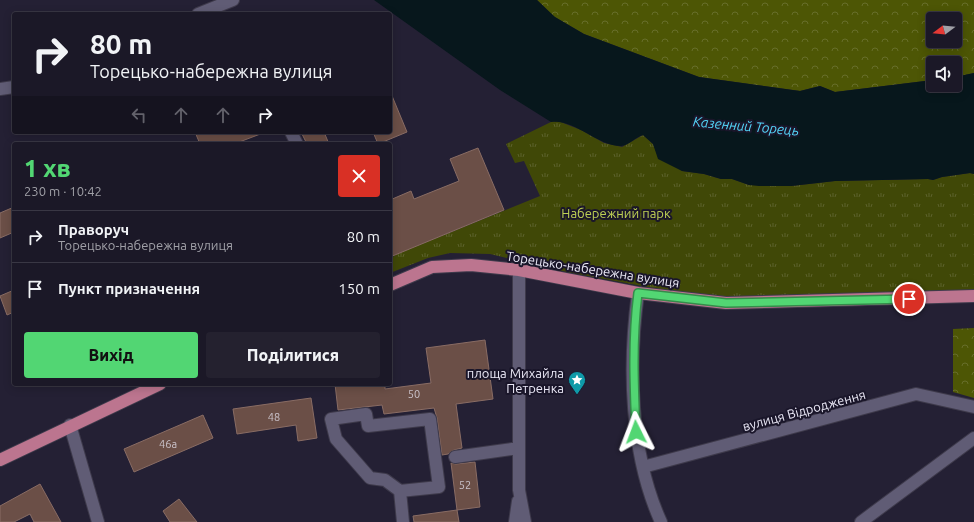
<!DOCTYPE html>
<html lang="uk">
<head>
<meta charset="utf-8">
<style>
  :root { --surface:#1b1827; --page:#24212f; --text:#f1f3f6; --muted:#a0a0a7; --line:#393744; --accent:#52d673 }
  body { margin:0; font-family:Ubuntu,sans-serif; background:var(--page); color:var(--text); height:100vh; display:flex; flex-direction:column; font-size:15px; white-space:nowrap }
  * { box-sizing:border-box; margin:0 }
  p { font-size:13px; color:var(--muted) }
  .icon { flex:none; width:22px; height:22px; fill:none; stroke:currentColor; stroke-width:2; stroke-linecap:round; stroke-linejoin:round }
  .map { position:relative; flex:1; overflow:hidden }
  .drawer { position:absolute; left:12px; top:142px; width:380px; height:244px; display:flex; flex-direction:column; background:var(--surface); border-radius:4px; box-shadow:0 2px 10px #0003,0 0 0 1px var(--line) }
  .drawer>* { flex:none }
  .hud { position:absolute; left:12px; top:12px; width:380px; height:122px; border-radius:4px; box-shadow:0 2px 10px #0003,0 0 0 1px var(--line); background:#1b1827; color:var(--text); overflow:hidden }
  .needle { width:26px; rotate:254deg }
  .fabs { position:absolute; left:926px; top:12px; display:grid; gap:8px }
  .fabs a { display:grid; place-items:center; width:36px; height:36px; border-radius:4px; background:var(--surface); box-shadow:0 2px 10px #0003,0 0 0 1px var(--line); font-size:20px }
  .pin { position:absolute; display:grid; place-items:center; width:34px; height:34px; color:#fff; margin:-17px; border:2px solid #fff; border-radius:50%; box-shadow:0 1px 4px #0007 }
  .me { position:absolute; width:44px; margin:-22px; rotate:357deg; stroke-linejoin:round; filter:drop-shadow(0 0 3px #0008) }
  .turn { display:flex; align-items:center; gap:14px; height:84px; padding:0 12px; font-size:18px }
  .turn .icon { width:52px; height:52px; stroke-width:2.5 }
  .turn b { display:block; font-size:28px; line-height:34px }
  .lanes { display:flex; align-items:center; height:38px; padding:0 12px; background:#0003; justify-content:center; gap:20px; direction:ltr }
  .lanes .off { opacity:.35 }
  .round { display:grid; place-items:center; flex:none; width:42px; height:42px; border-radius:4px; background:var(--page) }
  .headline { display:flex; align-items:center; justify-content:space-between; height:68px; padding:0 12px }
  h1 { font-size:24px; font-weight:800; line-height:30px; color:var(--accent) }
  .action { display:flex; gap:8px; margin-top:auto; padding:8px 12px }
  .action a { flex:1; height:46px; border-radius:4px; background:var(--accent); color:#111; font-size:16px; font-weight:800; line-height:46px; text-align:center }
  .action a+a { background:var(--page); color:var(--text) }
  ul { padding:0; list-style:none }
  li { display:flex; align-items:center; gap:12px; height:52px; padding:0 12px; border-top:1px solid var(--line) }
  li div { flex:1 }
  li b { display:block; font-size:15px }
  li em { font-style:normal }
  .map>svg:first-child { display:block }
  .grass { fill:url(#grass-tufts) }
  .forest { fill:url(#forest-crowns); fill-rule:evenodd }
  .water { fill:#07171c }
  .building { fill:#6b4f47; stroke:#896c64 }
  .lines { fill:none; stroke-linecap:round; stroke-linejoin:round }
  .minor-casing { stroke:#3e3a4b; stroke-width:14 }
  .major-casing { stroke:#3e3a4b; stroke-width:14 }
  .minor { stroke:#605c75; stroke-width:12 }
  .major { stroke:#bc758f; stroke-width:12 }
  .route-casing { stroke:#358b4b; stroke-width:10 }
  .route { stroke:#52d673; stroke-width:7 }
  .labels { text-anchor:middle; stroke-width:4; stroke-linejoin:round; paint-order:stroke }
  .number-label { font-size:11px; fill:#cac2ca }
  .park-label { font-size:13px; fill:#bfd154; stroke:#1a162a }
  .street-label { font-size:13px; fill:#eae8f6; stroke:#1a162a }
  .poi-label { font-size:13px; fill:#eae8f6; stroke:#1a162a; text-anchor:end }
  .water-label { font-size:14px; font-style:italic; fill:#53d3f6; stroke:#1a162a }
</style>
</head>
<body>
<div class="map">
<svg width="974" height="522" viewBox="0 0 974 522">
  <defs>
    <pattern id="grass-tufts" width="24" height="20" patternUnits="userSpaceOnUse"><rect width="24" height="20" fill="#404807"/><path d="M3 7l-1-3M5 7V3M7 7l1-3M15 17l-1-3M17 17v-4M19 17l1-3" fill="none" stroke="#5c622c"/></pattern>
    <pattern id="forest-crowns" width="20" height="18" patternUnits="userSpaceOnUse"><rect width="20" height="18" fill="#4d5605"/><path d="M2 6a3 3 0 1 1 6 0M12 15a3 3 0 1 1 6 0" fill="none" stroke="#676e2a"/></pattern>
  </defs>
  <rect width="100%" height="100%" fill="#242034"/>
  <path class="grass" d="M558,121l23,9 23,13 18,4 21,-12 10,9 3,7 26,20 22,3 17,5h11l17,6 42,1 44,-5 93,-2 5,1 9,-3 28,-4 4,1v116l-249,7 -56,-6 -102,-19 -77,-18 -40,-1 -22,5 -38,15v-14l7,-5 143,-58 -16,-35 -9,2 -9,-19 45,-22z"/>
  <path class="forest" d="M537,0h437v73l-19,4v-14h-22v17l-98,12 -15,-6 -20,5 -101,-14 -115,-43 -31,-18zM933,19h22v22h-22z
    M974,328v70l-21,-6v-63z"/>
  <path class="water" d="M374,0h163l18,17 29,17 115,43 101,14 20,-5 15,6 98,-12v5h22v-8l19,-4v101l-4,-1 -28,4 -9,3 -5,-1 -93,2 -44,5h-32l-10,-1 -17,-6h-11l-17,-5 -22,-3 -24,-12 -5,-15 -10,-9c-7,2 -15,11 -22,11 -24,0 -46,-27 -70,-24l-51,-32z"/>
  <path class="building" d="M390,91l17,41 -29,12 -5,-12h17z
    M195,132h68v1l-29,11h-34z
    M301,132h23l5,12h-22z
    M478,148l26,62 -114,47v-57l21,-9 3,8 45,-18 -9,-22z
    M14,207v25l-14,6v-25z
    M14,290v22l-7,3 -7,-19z
    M485,340l8,59 -37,5 6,44 -8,2 -6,4 -6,1 -5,-37 -3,-10 -50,6 -2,-9 -44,5 -3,-26h50v5l46,-6 -5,-35z
    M311,398l6,40 -19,3 -2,-16 -59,9 -4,-25z
    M203,415l10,23 -79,34 -10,-23z
    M475,462l5,45 -23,3 2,12h-45l-1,-6 44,-6 -6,-47 5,1z
    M40,484l21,38h-27l-4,-8 -16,8h-14v-16z
    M179,499l18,23h-27l-7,-11z"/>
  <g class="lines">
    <defs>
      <path id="minor" d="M198,14l35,-14
        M0,89l14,-2
        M291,132l6,12
        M519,270v220l6,32
        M638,293c-10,73 -8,161 23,229
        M70,425l28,97
        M455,457l64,-9
        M643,467l273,-73 58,13
        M400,491l39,-4 -9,-68 -62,7 -2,-12 -35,5 5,20 34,39 15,2 15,11 3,31
        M515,522l3,-21
        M861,522l113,-84"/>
      <path id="major" d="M390,285l42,-18 39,-2 48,5 119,23 88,10 248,-7
        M0,460l160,-76"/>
    </defs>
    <use href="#minor" class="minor-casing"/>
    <use href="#major" class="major-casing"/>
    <use href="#minor" class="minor"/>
    <use href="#major" class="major"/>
  </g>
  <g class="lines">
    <defs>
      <path id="route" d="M636,432c-2,-47 -4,-92 2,-139l88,10 183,-4"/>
    </defs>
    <use href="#route" class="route-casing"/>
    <use href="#route" class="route"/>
  </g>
  <defs>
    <symbol id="sight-pin" viewBox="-11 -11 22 30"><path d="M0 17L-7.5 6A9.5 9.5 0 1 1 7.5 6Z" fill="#0f9aa8" stroke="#1a162a"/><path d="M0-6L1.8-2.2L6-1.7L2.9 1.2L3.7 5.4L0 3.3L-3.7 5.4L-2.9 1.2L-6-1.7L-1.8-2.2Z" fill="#fff"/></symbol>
  </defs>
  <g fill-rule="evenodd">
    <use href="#sight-pin" x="567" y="370" width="20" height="27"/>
  </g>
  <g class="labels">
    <g class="number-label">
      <text x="414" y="398">50</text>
      <text x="274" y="421">48</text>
      <text x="168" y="448">46а</text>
      <text x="465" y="489">52</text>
    </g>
    <g class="park-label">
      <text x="616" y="218">Набережний парк</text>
    </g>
    <g class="street-label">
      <text transform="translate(593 269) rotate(9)" y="5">Торецько-набережна вулиця</text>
      <text transform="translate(804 410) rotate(-15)" y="5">вулиця Відродження</text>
    </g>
    <g class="poi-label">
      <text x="564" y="378">площа Михайла<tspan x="564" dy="15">Петренка</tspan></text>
    </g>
    <g class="water-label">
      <text transform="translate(746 126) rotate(5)" y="5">Казенний Торець</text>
    </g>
  </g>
</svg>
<div class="fabs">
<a><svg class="needle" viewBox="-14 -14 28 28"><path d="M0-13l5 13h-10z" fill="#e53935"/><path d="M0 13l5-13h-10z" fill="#a0a0a7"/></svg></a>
<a><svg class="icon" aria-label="sound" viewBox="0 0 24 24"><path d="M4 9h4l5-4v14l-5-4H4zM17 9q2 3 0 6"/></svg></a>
</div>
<div class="pin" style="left:909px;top:299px;background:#d93025"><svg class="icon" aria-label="arrive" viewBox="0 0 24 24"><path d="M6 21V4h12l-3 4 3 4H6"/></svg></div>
<svg class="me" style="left:636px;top:432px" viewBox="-20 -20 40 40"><path d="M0-17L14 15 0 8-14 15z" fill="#52d673" stroke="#fff" stroke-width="4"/></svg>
<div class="hud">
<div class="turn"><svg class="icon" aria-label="right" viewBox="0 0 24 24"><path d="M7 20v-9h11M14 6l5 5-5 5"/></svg><div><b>80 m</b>Торецько-набережна вулиця</div></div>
<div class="lanes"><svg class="icon off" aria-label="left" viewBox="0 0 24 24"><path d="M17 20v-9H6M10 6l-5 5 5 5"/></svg><svg class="icon off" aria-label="ahead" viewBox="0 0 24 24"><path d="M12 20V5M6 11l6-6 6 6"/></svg><svg class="icon off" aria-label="ahead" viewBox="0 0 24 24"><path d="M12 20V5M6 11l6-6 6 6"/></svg><svg class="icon" aria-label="right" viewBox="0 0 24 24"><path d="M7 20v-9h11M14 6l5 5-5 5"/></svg></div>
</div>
<section class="drawer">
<div class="headline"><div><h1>1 хв</h1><p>230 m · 10:42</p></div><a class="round" style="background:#d93025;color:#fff"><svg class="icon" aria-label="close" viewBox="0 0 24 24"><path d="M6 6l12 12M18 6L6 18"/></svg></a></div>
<ul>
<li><svg class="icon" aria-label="right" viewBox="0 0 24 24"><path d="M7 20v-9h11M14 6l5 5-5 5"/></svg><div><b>Праворуч</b><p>Торецько-набережна вулиця</p></div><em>80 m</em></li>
<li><svg class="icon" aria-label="arrive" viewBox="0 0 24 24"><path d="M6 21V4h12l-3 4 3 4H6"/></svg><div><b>Пункт призначення</b></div><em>150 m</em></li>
</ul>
<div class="action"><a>Вихід</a><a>Поділитися</a></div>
</section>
</div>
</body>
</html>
